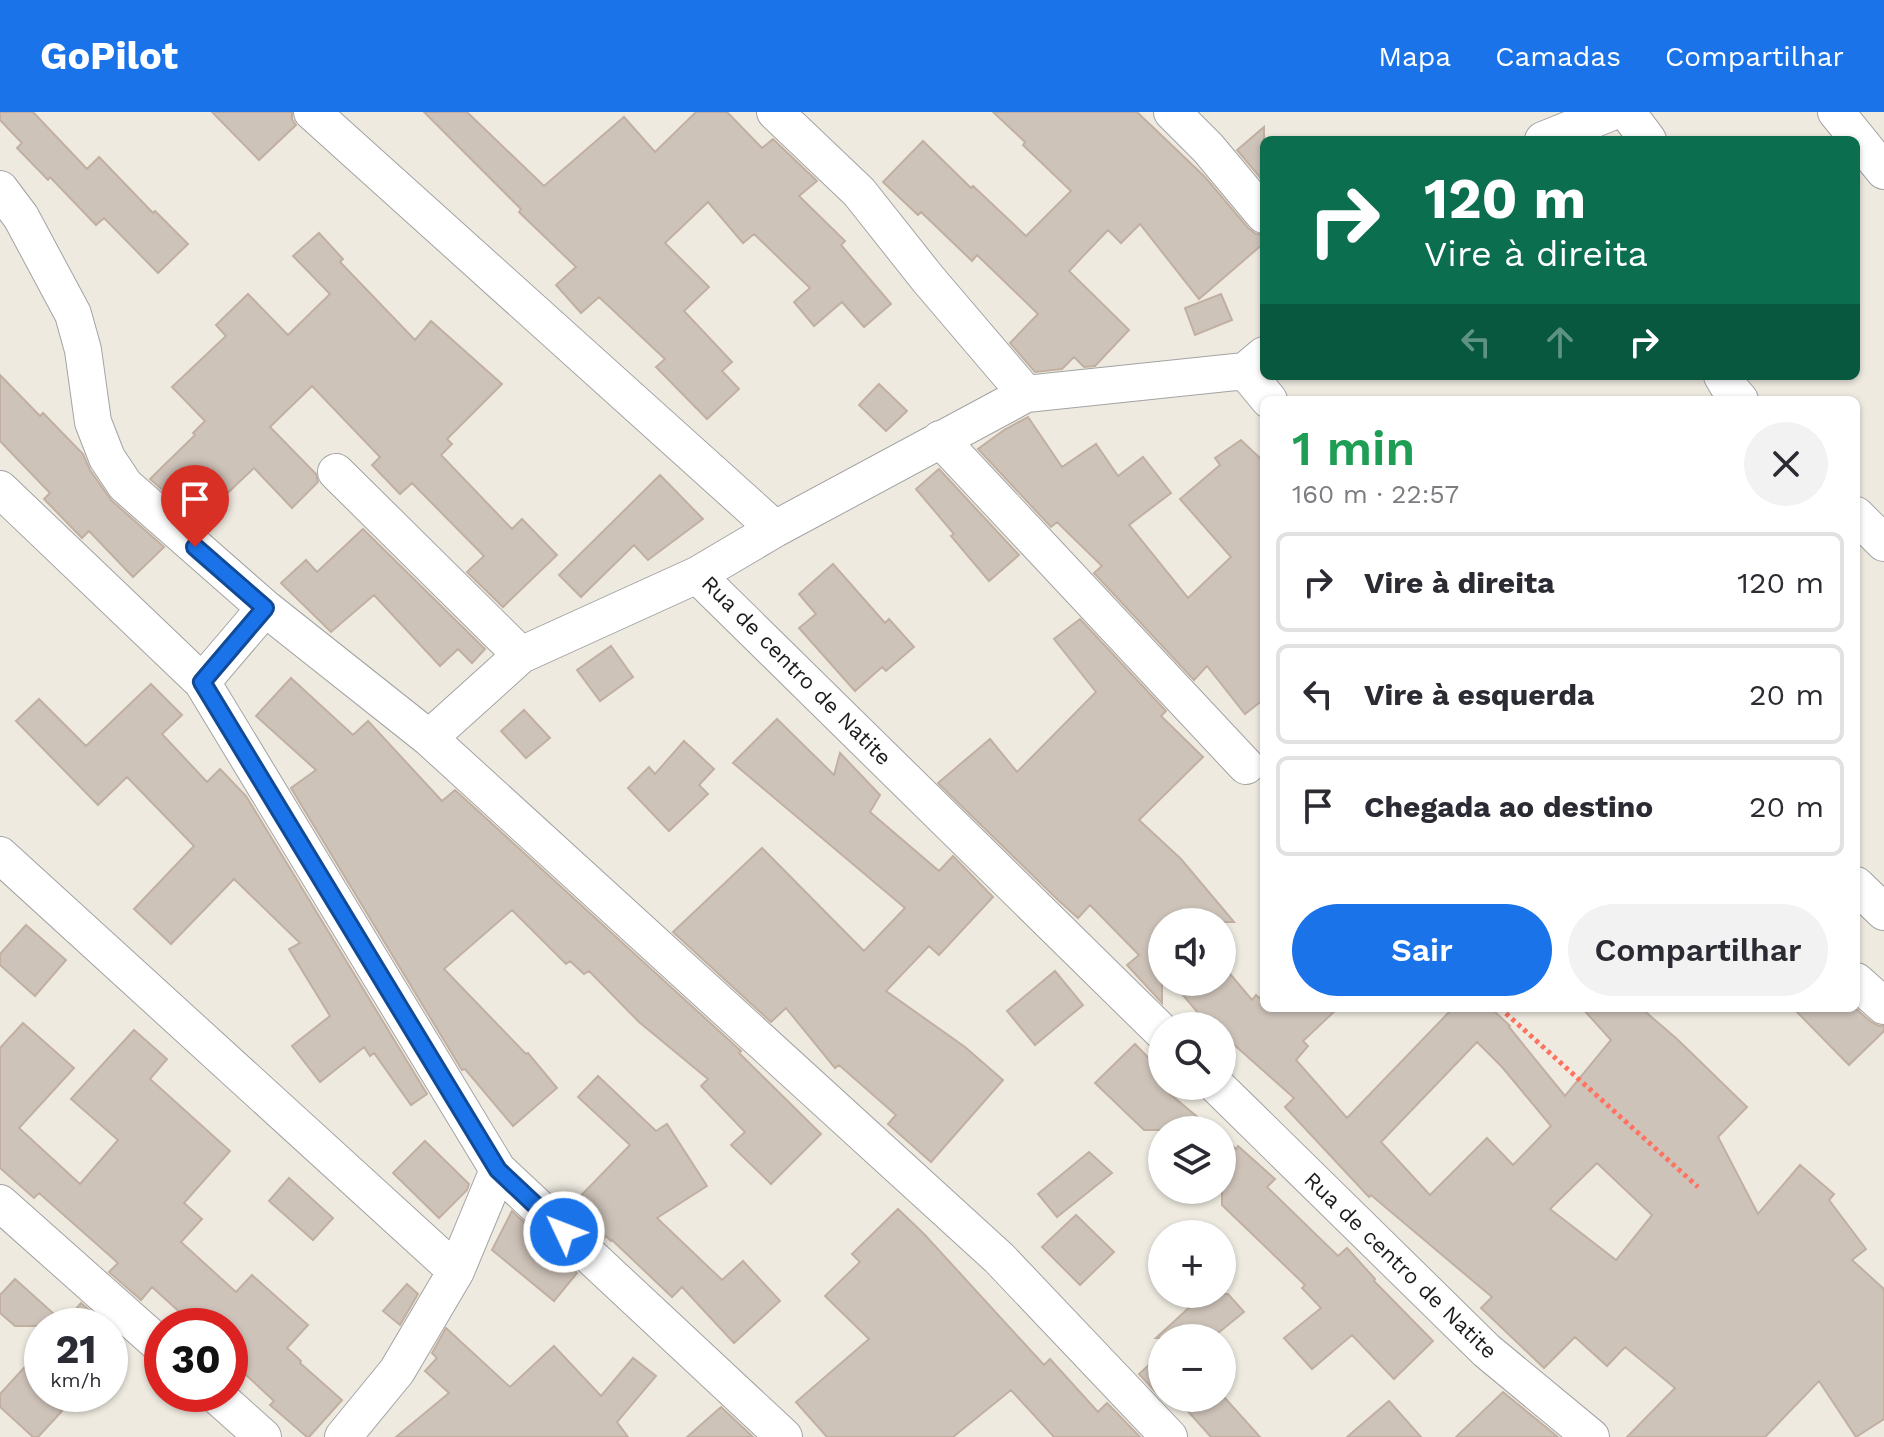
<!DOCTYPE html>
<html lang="pt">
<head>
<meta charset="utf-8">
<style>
  :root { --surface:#fff; --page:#f2f2f3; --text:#2b2b33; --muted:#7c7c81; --line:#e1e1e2; --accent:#1a73e8 }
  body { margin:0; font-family:"Work Sans",sans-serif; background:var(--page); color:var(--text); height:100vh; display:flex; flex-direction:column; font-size:30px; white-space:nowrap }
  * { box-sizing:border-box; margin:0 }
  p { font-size:26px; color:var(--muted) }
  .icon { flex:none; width:44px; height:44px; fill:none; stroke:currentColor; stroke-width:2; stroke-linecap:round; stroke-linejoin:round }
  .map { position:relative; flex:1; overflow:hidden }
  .details { position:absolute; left:1260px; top:284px; width:600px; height:616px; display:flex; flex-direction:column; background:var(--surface); border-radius:12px; box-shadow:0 2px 6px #0004 }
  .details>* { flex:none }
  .guide { position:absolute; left:1260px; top:24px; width:600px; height:244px; border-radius:12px; box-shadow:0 2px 6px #0004; background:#0b6e4f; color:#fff; overflow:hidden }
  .fabs { position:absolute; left:1148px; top:796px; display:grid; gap:16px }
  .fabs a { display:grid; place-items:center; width:88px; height:88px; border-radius:50%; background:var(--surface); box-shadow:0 2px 6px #0004; font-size:40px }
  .speed { position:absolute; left:24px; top:1196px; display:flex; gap:16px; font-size:40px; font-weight:700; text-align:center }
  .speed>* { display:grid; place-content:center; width:104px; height:104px; border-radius:50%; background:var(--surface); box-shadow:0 2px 6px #0004; line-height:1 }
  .speed small { font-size:20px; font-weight:400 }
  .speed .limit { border:12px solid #d22; background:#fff; color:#111 }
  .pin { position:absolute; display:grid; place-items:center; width:68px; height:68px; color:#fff; margin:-82px -34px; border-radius:50% 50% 50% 0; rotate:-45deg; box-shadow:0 0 8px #0007 }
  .pin .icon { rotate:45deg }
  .me { position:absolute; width:88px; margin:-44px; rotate:313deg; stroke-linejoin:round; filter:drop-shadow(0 0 6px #0008) }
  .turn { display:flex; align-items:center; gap:28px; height:168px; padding:0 32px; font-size:36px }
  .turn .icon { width:104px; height:104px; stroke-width:2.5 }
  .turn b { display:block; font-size:56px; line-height:68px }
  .lanes { display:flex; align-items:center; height:76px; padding:0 32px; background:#0003; justify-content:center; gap:40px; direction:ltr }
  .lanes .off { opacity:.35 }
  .round { display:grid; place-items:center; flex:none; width:84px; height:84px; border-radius:42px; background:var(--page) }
  .summary { display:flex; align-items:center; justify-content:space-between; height:136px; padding:0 32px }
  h1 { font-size:48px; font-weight:600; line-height:60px; color:#1e9e55 }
  .button { display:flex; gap:16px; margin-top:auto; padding:16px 32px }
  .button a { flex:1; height:92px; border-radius:48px; background:var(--accent); color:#fff; font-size:32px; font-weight:600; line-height:92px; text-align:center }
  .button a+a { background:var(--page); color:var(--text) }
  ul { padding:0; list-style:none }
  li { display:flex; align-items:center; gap:24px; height:100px; margin:0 16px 12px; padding:0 16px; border:4px solid var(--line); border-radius:12px }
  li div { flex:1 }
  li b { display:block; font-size:30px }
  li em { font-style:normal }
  header { display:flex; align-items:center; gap:48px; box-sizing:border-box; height:112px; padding:0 40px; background:var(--accent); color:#fff }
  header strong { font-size:38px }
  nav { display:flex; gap:44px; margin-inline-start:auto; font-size:28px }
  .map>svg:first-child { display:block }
  .building { fill:#cec3b9; stroke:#c1b0a2; stroke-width:2; fill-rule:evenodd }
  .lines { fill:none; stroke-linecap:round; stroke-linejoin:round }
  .minor-casing { stroke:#a3a3a3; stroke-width:38 }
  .path { stroke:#ff7261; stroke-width:5; stroke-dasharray:4 4; stroke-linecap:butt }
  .minor { stroke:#fff; stroke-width:36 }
  .route-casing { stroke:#114b97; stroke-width:20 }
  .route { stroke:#1a73e8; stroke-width:14 }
  .labels { text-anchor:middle; stroke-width:6; stroke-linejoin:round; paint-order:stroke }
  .street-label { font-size:22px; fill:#1c1c1c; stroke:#fff }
</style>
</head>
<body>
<header>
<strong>GoPilot</strong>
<nav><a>Mapa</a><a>Camadas</a><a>Compartilhar</a></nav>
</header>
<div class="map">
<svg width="1884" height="1325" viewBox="0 0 1884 1325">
  <rect width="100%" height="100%" fill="#eeeae0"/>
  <path class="building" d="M0,0h33l54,57 12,-12 54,56 2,-2 33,33 -30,29 -54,-55 -8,7 -46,-48 -2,3 -31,-32 5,-5 -22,-23z
    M212,0h80v7l4,6 -37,35z
    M424,0h43l77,74 80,-69 31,35 41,-40h31l35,36 11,-9 44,42 -18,15 46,45 -4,4 50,59 -27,23 -22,-25 -28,24 -20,-24 16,-14 -56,-54 -11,9 -35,-41 -43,41 44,44 -25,24 48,51 -10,9 17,18 -32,30 -51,-52 9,-8 -66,-62 -18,16 -25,-28 20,-18 -57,-55 2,-3z
    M993,0h144l68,65 43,51 8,6 8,1v8l-65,56 -59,-75 -19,19 -13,-13 -39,41 60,59 -34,36 -11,1 -10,-10 -12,12 -27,3 -25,-29 28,-29 -61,-59 -5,6 -51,-49 -3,3 -35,-33 40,-41 48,47 2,-2 53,50 45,-45 -48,-46 2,-3z
    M1264,15v55l-27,-32z
    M319,121l24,26 -3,3 75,78 16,-19 71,63 -55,55 5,5 -11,11 71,74 10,-10 35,36 -54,52 -36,-35 17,-16 -72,-73 -12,11 -28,-29 8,-8 -68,-71 -42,41 46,47 2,8 -26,26 -38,-40 -56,53 -48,-42 45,-44 -2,-2 12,-12 -33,-34 54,-51 -10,-11 32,-31 40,41 42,-41 -37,-38z
    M1221,182l11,26 -37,15 -10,-27z
    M0,263l40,41 3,-3 40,41 7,16 21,30 53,47 -31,30 -44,-46 -7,7 -38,-39 6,-6 -50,-52z
    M879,272l28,27 -21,20 -27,-26z
    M1028,305l34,50 34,-23 22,32 25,-19 28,36 -42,32 59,73 43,-41 -51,-58 40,-34 -5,-7 26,-18 23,22v237l-19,15 -38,-48 -13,14 -100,-107 8,-7 -45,-44 -6,5 -73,-78 26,-19z
    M939,357l80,86 -30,26 -38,-45 3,-2 -38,-45z
    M660,363l43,44 -55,41 -14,-15 -53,52 -22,-22z
    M363,417l122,120 -13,14 -14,-14 -18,17 -66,-71 -43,37 -50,-49 25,-23 11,12z
    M833,452l52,59 4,-4 25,28 -28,24 -4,-4 -27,24 -56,-63 17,-14 -17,-20z
    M1080,507l86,92 -5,5 42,41 -64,63 42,39 53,63h-72v81l-35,-38 12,-10 -49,-50 -12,13 -20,-18 -120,-117 52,-44 27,33 79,-80 -42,-53z
    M611,534l22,31 -33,24 -23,-31z
    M291,566l62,57 15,-14 74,80 13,-11 286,261 -2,2 82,81 -50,50 -40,-39 14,-13 -44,-46 7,-7 -69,-57 -50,-51 -5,3 -14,-13 -4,3 -54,-54 -68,59 82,85 2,-1 29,35 -44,38 -48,-57 -3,1 -171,-282 25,-18 -60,-54z
    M151,572l31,31 -20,19 45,48 13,-13 26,27 181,298 -16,11 -37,-52 -4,3 -6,-9 -44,35 -28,-36 38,-30 -41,-67 11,-6 -66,-64 -63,65 -37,-35 60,-63 -67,-69 -29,28 -82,-84 23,-22 47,47z
    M524,598l26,28 -24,20 -25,-27z
    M777,607l57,56 6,-22 40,42 -10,17 69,59 14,-15 40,41 -54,58 -10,-9 -43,45 79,56 38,33 -72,82 -43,-38 8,-9 -57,-50 -4,3 -49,-60 -15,14 -98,-90 89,-84 102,103 41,-43 -172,-145z
    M684,629l30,28 -15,16 9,9 -39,37 -41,-43 21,-21 6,7z
    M26,813l40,35 -31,36 -35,-31v-11z
    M1225,856l27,32 4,-5 8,7v6h74l-35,33 5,5 -12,14 51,58 106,-110h38l19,18 -1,1 56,69 46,-56 -29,-32h59l36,31 70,68 -29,30 40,77 42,-49 34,29 -5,6 37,49 -14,11 32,29v130l-28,18 -37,-56 -54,56h-138l48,-49 -50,-41 -18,19 -32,-29 -31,31 -63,-60 11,-11 -121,-102 -2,2 -84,-90 9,-9 -72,-64v-8h-13l-37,-44h50v-12zM1477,930l25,25 49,59 -38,39 -26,-27 -57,57 -49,-53zM1597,1051l55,52 -36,45 -66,-51z
    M1055,859l28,34 -48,40 -28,-34z
    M1793,896h62l16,14 8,4h5v5l-35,34z
    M23,911l51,45 -55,60 61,56 38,-44 -47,-41 63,-69 33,29 -17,20 80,72 -46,52 18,16 -21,23 55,50 16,-17 56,50 -21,23 14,13 -1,2 42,37 -33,37h-2l-37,-32 4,-4 -44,-41v-34h-35l-43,-39 -11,13 -32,-28 9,-9 -79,-70 -5,5 -34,-30v-120z
    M1135,932l27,28v14h14l-6,8 43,36h-69l-49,-47z
    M598,964l58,55 11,-7 40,62 -50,32 65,62 21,-19 37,40 -46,42 -52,-56 -10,10 -60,-57 -1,1 -5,-5 -3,4 -34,-32 61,-63 -52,-48z
    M1222,1025l14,12 2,-3 37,33 -8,8 71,69 9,-8 28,31 -1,2 59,60 -39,38 -42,-44 -40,34 -28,-31 37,-30 -19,-20 3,-3 -83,-80z
    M425,1029l44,43 -2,6 -28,28 -46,-45z
    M1089,1040l23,21 -55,44 -19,-23z
    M289,1066l44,40 -20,22 -44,-39z
    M898,1097l26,25 120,131 6,-6 48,53 9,-9 33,34h-86l-43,-47 -58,47h-126l-31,-35 73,-63 -44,-43 35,-34 -8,-8z
    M512,1099l65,62 -23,28 -62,-51z
    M1076,1103l38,37 -34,33 -38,-38z
    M15,1167l49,44 17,-20 26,23h-92l-15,-13v-18z
    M407,1172l11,10 -18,31 -17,-14z
    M1204,1182h24l16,18 -32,26h-56z
    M446,1216l64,59 44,-41 47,50 32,-38 23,18 -39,46 11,15h-232l53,-44 -24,-22 12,-13 -5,-5z
    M42,1236v46l20,17 -24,26h-5l-33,-30v-13z
    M1162,1241v46l-23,-25z
    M1503,1280l55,45h-102z
    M1176,1286h49l35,39h-49z
    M1389,1289l32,36h-74z
    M721,1295l32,30h-66z"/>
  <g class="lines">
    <defs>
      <path id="minor" d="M312,0l463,417
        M775,0l84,80 69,87 98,115
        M1172,0l36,36 56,67
        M1627,0l21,28
        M1836,0l48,59
        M1543,28l69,-28
        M0,77l21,28 52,97 10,36 10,72 14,36 18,27 140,123 164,130
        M1245,259l24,29
        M1722,264l6,10 12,14
        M940,327l306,327
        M336,360l185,183
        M0,377l202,193
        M1856,403l28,28
        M697,463l-176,80 -92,83 570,520 170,179
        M265,496l-63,74 296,488 -42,101 -59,100 -54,66
        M0,743l456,416
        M1856,773l28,27
        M1856,869l28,25
        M1162,920l-465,-457 78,-46 251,-135 219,-23 19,-16
        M1217,974l270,265 104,86
        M498,1058l286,267
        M0,1091l162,144
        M215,1282l48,43"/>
    </defs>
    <use href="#minor" class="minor-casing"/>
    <path class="path" d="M1500,896l198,179"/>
    <use href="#minor" class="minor"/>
  </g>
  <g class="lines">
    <defs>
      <path id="route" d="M195,435l70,61 -63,74 296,488 66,62"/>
    </defs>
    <use href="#route" class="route-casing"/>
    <use href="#route" class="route"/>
  </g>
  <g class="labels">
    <g class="street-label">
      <text transform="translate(797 558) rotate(45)" y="8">Rua de centro de Natite</text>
      <text transform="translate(1401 1153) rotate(44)" y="8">Rua de centro de Natite</text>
    </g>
  </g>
</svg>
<div class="fabs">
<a><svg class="icon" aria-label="sound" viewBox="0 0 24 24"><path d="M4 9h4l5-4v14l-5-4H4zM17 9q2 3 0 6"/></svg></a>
<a><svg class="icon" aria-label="search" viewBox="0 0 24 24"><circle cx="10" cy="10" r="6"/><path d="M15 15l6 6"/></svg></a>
<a><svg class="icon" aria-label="layers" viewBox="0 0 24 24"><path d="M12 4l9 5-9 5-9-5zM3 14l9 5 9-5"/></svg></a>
<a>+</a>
<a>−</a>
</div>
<div class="speed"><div>21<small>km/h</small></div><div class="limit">30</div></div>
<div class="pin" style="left:195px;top:435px;background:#d93025"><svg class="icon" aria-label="arrive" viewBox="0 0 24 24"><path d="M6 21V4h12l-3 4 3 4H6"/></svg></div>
<svg class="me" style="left:564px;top:1120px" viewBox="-20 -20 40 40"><circle r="17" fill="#1a73e8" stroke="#fff" stroke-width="3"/><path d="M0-11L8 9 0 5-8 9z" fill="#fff"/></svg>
<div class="guide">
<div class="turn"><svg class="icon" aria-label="right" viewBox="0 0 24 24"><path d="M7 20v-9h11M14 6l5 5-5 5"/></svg><div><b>120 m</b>Vire à direita</div></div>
<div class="lanes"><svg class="icon off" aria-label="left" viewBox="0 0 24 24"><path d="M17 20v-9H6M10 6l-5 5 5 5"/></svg><svg class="icon off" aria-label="ahead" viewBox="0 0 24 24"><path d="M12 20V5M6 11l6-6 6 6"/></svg><svg class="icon" aria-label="right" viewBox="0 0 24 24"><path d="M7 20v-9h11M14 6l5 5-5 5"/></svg></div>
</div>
<section class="details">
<div class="summary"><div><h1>1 min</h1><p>160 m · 22:57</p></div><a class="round"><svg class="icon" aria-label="close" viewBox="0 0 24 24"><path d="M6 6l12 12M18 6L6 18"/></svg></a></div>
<ul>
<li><svg class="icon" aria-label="right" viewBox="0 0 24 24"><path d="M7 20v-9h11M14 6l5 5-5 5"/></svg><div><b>Vire à direita</b></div><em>120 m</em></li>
<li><svg class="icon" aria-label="left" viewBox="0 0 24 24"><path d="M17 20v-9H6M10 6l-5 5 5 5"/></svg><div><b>Vire à esquerda</b></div><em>20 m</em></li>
<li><svg class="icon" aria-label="arrive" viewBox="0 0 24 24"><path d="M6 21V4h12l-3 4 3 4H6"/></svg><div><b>Chegada ao destino</b></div><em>20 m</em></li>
</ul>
<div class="button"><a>Sair</a><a>Compartilhar</a></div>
</section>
</div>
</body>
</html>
